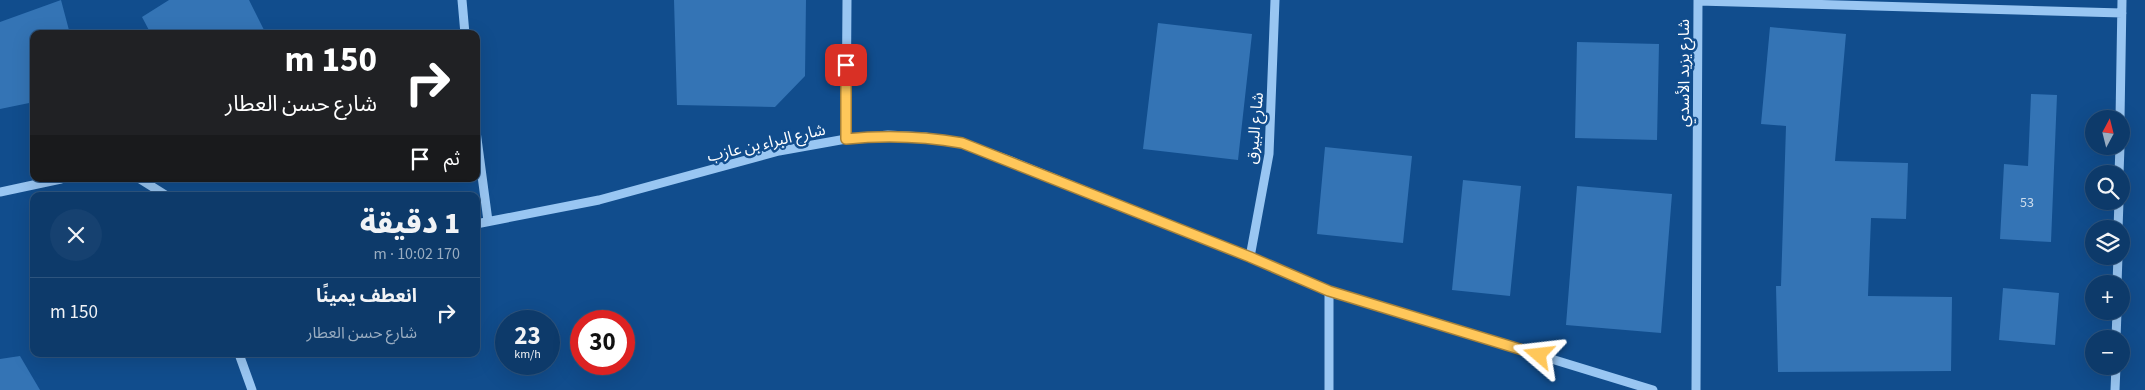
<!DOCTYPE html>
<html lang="ar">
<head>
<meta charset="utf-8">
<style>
  :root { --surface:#0d3a6a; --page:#164170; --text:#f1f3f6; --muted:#9aadc1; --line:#2d547e }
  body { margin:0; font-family:"Source Sans 3","Noto Sans Arabic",sans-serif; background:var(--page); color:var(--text); direction:rtl; height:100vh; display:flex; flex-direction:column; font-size:19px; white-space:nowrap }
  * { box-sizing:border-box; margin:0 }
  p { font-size:16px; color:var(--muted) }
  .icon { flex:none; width:28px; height:28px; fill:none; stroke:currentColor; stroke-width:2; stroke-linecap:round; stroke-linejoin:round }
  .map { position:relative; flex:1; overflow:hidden; direction:ltr }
  .side { position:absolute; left:30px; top:192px; width:450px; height:165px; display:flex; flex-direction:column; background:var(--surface); border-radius:10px; box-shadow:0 5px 20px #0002,0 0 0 1px var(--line); direction:rtl }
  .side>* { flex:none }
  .banner { position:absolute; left:30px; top:30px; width:450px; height:152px; border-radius:10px; box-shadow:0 5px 20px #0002,0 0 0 1px var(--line); direction:rtl; background:#202124; color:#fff; overflow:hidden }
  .needle { width:32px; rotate:7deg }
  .buttons { position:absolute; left:2085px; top:110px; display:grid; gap:10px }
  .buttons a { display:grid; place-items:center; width:45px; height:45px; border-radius:50%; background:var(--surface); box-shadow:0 5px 20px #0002,0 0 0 1px var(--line); font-size:25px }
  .speed { position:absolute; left:495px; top:310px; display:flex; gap:10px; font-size:25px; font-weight:700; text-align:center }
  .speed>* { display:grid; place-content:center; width:65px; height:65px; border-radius:50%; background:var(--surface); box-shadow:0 5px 20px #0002,0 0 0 1px var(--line); line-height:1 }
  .speed small { font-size:12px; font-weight:400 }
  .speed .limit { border:8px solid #d22; background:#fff; color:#111 }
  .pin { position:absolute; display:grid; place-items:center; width:42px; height:42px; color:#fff; margin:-21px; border-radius:10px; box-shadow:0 2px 8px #0006 }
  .me { position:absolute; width:55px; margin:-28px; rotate:287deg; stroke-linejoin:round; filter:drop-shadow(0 0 4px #0008) }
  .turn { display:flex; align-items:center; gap:18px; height:105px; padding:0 20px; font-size:22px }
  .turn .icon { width:65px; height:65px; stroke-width:2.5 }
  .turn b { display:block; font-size:35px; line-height:42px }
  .then { display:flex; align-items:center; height:48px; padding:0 20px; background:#0003; gap:10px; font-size:19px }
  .round { display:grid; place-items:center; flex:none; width:52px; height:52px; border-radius:26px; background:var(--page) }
  .summary { display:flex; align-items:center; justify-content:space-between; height:85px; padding:0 20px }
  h1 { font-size:30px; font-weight:800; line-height:38px }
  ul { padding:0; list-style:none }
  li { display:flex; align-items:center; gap:15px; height:70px; padding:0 20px; border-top:1px solid var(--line) }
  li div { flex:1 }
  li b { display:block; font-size:19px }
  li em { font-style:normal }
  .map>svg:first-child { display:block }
  .building { fill:#3474b5 }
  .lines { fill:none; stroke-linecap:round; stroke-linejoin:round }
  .minor { stroke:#99c6f2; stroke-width:9 }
  .route-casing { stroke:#a6813a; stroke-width:12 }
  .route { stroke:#ffc75a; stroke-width:9 }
  .labels { text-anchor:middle; stroke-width:5; stroke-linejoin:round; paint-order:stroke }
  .number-label { font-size:14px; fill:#ccdcec }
  .street-label { font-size:16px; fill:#fff; stroke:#114d8d }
</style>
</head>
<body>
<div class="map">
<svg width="2145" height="390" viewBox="0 0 2145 390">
  <rect width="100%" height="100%" fill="#114d8d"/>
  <path class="building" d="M61,0l9,34h-36v68l-34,7v-87z
    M169,0h80l17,34h-115l-9,-17z
    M674,0h132l-1,76 -30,31 -98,-2z
    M1158,23l94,11 -14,126 -95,-11z
    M1770,27l76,7 -11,127 73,2 -2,56 -35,-1 -3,78 84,1 -1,74 -173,1 -2,-86h5l5,-160 -25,-2z
    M1577,42l82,2 -2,96 -82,-2z
    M2031,94l26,1 -6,147 -51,-3 4,-75 24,2z
    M1325,147l87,9 -9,87 -86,-9z
    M1463,180l58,6 -11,110 -58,-6z
    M1577,186l95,8 -11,139 -95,-8z
    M2003,288l56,5 -4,52 -56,-5z
    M20,356l20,34h-40v-31z"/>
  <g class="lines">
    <path class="minor" d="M462,0l3,34
      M1698,1l424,12
      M2120,119l2,-119
      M476,131l12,90
      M846,139l1,-139
      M2119,174l1,-28
      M140,179l27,17
      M0,192l61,-13
      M476,224l123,-24 180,-49 67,-12 42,-4 37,2 37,6 49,18 239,96 79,34 324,99
      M2118,229l1,-28
      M1250,257l19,-103 6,-154
      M2117,284l1,-28
      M1329,291v99
      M2116,339l1,-28
      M239,354l13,36
      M1696,390l2,-390
      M2115,390l1,-24"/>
  </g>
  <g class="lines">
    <defs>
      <path id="route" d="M846,65v74c41,-4 75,-3 116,4l288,114 79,34 210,64"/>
    </defs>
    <use href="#route" class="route-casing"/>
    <use href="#route" class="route"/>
  </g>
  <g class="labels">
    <g class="number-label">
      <text x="2027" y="207">53</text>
    </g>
    <g class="street-label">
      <text transform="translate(1683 73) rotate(-90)" y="6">شارع يزيد الأسدي</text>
      <text transform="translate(1254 128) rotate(-85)" y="6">شارع البيرق</text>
      <text transform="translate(766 142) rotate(-13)" y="6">شارع البراء بن عازب</text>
    </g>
  </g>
</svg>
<div class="buttons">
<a><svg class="needle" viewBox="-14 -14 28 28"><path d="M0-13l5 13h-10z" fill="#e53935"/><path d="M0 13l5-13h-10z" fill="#9aadc1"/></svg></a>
<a><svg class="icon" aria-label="search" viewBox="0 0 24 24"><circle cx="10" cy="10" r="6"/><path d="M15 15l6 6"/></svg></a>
<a><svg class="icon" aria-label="layers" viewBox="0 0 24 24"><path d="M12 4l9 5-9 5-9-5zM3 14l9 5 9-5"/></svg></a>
<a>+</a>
<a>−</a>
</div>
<div class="speed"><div>23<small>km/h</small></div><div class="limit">30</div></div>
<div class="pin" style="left:846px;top:65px;background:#d93025"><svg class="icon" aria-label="arrive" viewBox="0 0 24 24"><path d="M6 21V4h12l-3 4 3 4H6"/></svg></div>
<svg class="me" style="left:1539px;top:355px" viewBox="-20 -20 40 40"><path d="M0-17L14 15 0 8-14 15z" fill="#ffc75a" stroke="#fff" stroke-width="4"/></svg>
<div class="banner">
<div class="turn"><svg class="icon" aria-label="right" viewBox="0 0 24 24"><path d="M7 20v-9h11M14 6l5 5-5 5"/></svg><div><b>150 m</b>شارع حسن العطار</div></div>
<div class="then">ثم<svg class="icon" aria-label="arrive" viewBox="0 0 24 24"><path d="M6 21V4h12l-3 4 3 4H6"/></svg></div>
</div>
<section class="side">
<div class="summary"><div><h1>1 دقيقة</h1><p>170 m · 10:02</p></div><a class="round"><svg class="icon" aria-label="close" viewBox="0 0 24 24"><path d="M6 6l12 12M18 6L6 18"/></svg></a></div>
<ul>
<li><svg class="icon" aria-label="right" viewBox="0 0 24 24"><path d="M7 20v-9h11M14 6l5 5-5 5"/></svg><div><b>انعطف يمينًا</b><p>شارع حسن العطار</p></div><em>150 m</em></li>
</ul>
</section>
</div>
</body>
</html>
